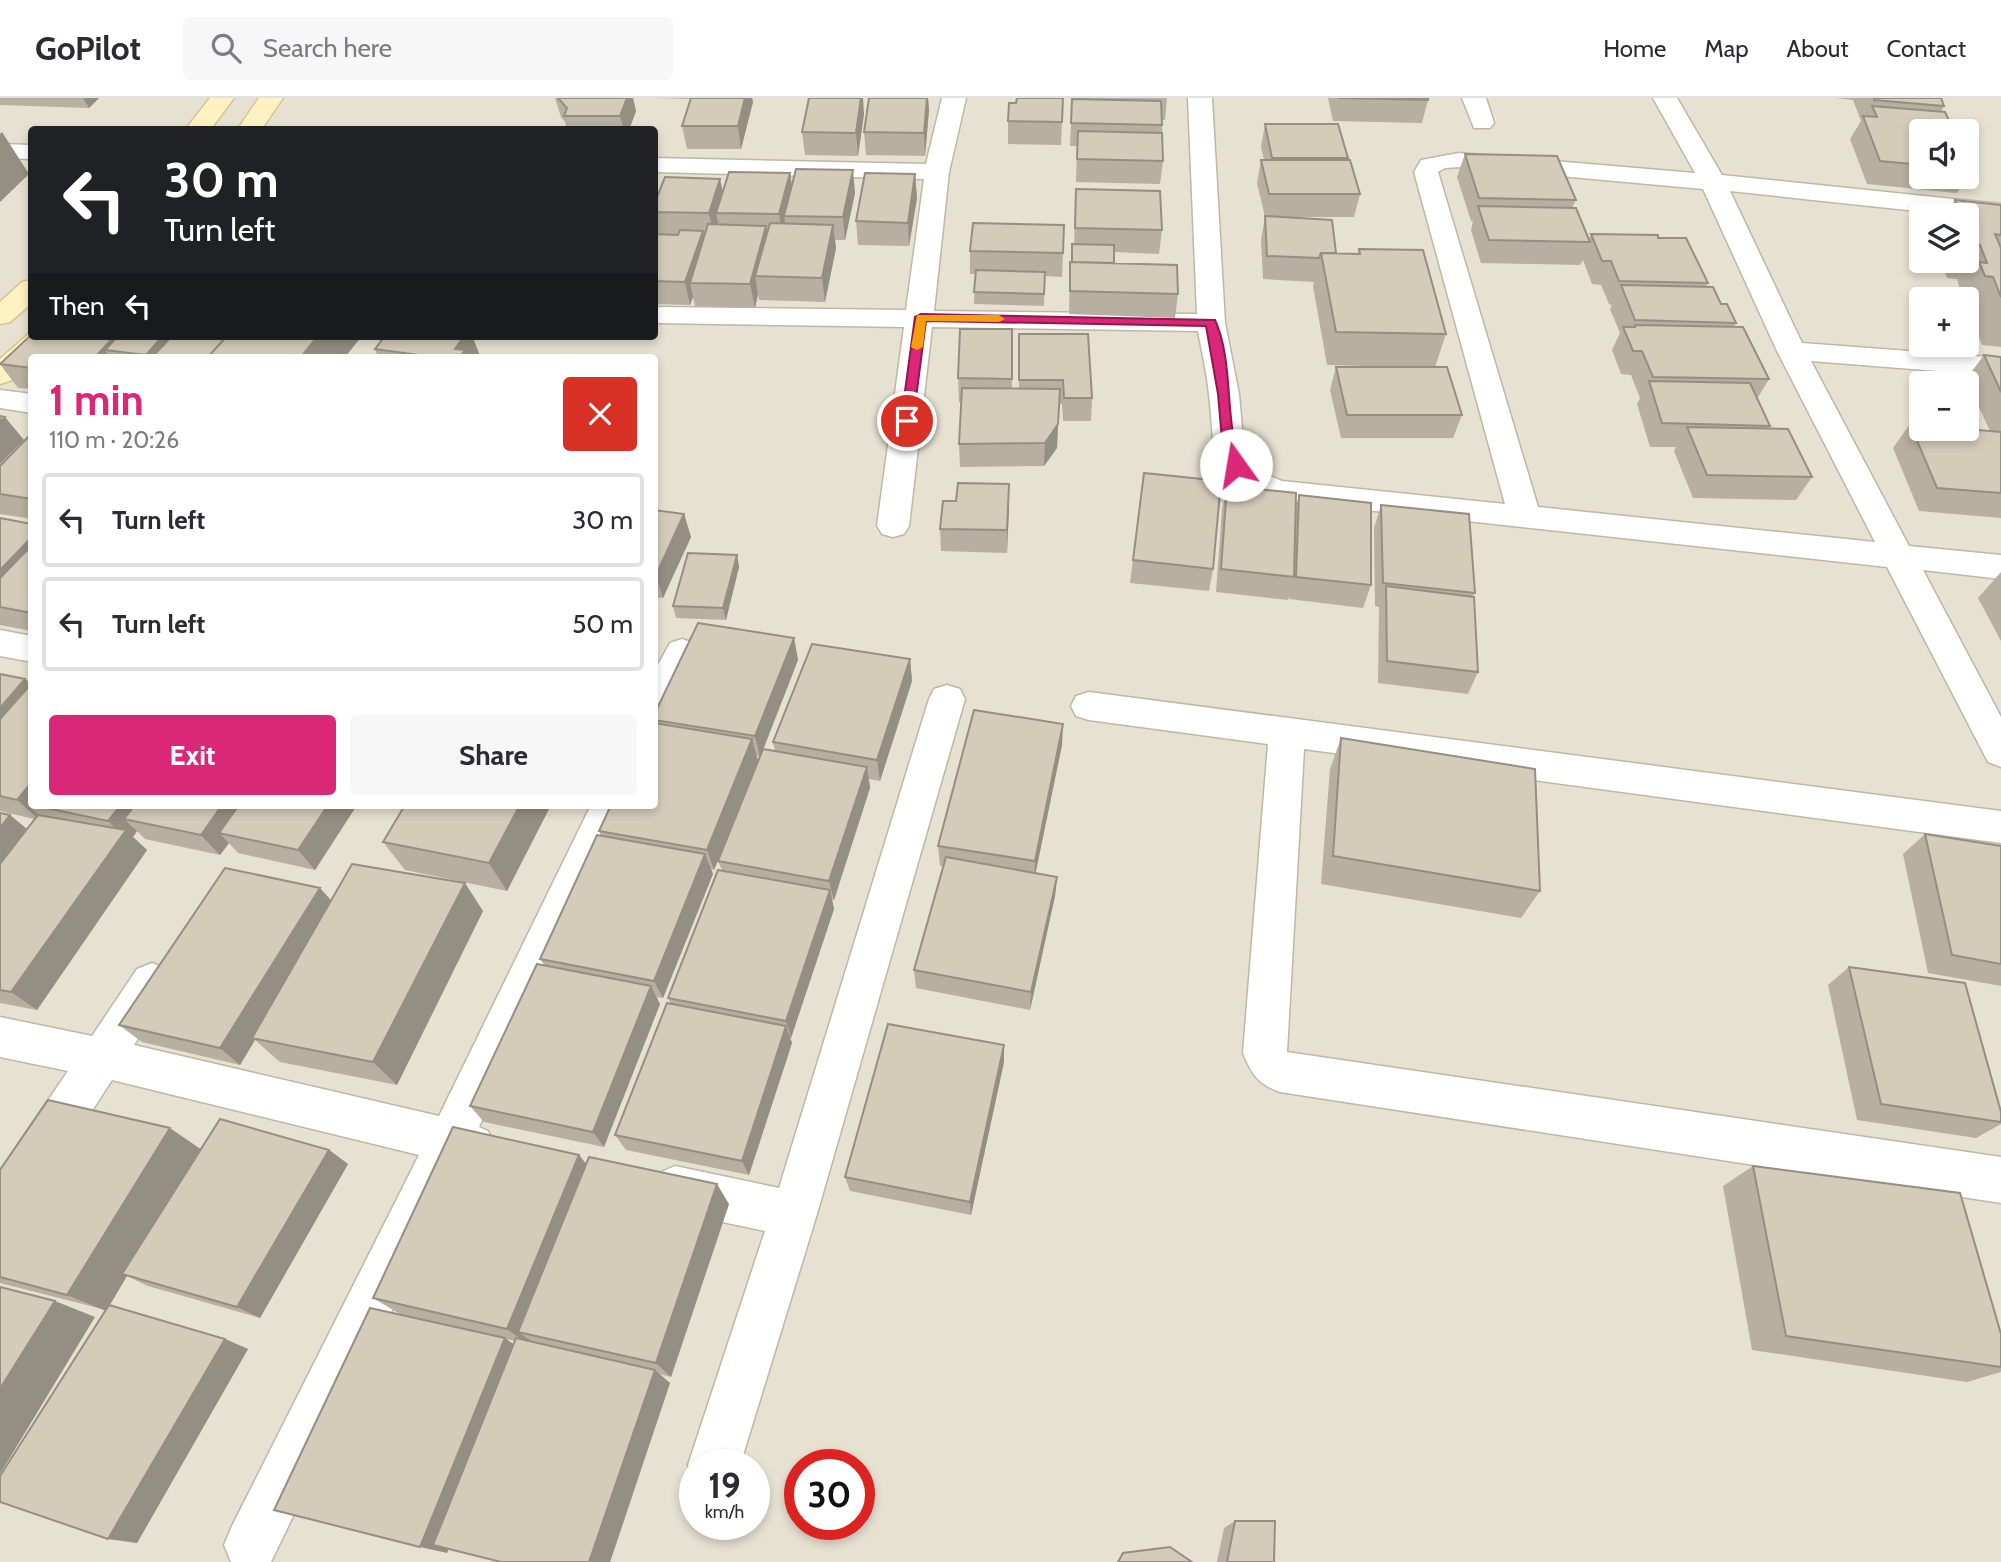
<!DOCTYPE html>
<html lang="en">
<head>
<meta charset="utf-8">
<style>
  :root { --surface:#fff; --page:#f7f7f7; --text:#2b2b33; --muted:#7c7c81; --line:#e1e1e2; --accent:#db2777 }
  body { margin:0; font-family:Cabin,sans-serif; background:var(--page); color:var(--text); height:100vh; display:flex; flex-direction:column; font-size:26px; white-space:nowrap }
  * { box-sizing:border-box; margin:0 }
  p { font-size:23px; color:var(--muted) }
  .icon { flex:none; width:38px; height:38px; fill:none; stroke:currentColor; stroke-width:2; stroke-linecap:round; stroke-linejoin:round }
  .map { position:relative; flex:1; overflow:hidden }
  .drawer { position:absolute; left:28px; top:256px; width:630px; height:455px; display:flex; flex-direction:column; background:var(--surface); border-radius:7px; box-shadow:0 4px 10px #0003 }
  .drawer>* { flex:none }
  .hud { position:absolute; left:28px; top:28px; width:630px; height:214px; border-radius:7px; box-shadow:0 4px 10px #0003; background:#202124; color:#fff; overflow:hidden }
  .buttons { position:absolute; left:1909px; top:21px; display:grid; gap:14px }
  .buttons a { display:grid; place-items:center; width:70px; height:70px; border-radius:7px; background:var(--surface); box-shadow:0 4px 10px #0003; font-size:35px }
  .speed { position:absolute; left:679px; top:1351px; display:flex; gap:14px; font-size:35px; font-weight:700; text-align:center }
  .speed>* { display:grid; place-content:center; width:91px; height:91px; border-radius:50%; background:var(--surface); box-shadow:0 4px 10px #0003; line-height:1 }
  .speed small { font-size:18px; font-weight:400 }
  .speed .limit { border:10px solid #d22; background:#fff; color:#111 }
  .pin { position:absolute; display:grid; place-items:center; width:60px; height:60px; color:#fff; margin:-30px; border:4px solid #fff; border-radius:50%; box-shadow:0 2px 7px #0007 }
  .me { position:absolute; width:77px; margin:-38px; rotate:347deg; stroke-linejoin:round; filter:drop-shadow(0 0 5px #0008) }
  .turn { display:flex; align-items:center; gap:24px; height:147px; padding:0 21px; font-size:32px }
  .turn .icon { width:91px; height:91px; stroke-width:2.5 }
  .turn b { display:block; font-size:49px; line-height:60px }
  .then { display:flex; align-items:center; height:66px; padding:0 21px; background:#0003; gap:14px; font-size:26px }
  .round { display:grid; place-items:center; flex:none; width:74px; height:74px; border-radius:7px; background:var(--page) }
  .headline { display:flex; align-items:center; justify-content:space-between; height:119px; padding:0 21px }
  h1 { font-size:42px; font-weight:800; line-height:52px; color:var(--accent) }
  .primary-button { display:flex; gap:14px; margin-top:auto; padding:14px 21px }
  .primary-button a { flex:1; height:80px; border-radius:7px; background:var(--accent); color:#fff; font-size:28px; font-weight:800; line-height:80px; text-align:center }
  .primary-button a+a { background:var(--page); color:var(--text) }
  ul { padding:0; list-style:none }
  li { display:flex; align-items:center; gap:21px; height:94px; margin:0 14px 10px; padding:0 7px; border:4px solid var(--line); border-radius:7px }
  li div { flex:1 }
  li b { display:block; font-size:26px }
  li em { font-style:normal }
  header { display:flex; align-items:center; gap:42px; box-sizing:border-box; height:98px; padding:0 35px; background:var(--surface); border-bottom:2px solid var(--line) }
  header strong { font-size:33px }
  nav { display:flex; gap:38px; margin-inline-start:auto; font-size:24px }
  .search { width:490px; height:63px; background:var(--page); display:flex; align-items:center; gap:18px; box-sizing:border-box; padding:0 24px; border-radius:7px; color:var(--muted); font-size:26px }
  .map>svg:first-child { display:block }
  .residential { fill:#e7e1d2; fill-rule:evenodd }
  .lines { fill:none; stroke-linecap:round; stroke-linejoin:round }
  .street-casing { stroke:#bfb7a6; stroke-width:3 }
  .secondary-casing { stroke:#d5c492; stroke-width:3 }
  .street { fill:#fff; fill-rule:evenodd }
  .secondary { fill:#fff2c2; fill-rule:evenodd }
  .wall { fill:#b7af9f }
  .shaded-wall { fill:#958e82 }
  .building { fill:#d5cbb9; stroke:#958e82; stroke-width:2 }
  .route { fill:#db2777; stroke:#8e194d; stroke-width:2 }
  .slow { fill:#f59e0b }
</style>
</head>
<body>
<header>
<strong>GoPilot</strong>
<div class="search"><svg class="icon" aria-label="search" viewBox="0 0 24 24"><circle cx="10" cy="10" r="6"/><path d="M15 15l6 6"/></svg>Search here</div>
<nav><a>Home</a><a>Map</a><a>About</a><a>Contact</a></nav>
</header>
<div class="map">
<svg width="2001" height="1464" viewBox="0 0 2001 1464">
  <rect width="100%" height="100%" fill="#f3efe4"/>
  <path class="residential" d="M0,0h2001v1464h-2001zM32,32h622v206h-622zM1922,33h45v46h-45zM1922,117h45v46h-45zM1922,201h45v46h-45zM32,259h622v448h-622zM1922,285h45v46h-45zM695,1367h59v59h-59zM800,1367h59v59h-59z"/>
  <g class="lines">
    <defs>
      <path id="street" d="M942,0h24l-17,74 -15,139 263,3 -9,-216h24l13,225 14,71 5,57 16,21 22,9 223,23 -91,-332 7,-12 38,-7 236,20 -42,-75h24l45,77 279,29v16l-271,-29 72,152 199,15v18l-190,-15 98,185 92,9v24l-78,-9 78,147v50l-13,-5 -101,-195 -621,-68c-61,-27 -50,-46 -57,-104 -2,-21 -7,-43 -11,-64l-266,-4 -23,199 -5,8 -11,3 -11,-3 -5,-8 27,-199 -250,-4v-16l252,3 18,-131 -270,-7v-14l272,6zM1459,69l244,22 74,162 98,191 -337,-35 -100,-335 7,-4z
        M1462,0h24l8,25 -4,5h-16z
        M0,46l32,1v14l-32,-1z
        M0,292l32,4v19l-32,-5z
        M0,532l32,6v26l-32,-6z
        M682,541l12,4 5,9 -32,68 -13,4v-52l16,-29z
        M947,587l13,4 5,10 -148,515 -77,251h-45v16l-7,-16 77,-234 -90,-19 -16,-7 -7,-16 7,-16 16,-7 104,22 150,-489 5,-10z
        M1089,594l912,119v32l-697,-94 -17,303 714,105v46l-721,-111c-22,-8 -28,-17 -37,-39l25,-309 -179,-24 -13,-4 -5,-10 5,-10z
        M591,707h38l-150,322 9,4 7,15 -7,15 -16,7 -10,-3 -191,397h-40l-7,-17 8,-19 187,-371 -307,-75 -96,148 -16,7v-64l68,-100 -68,-14v-40l92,19 45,-67 15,-6 15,6 6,13 -39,63 305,71z"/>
      <path id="secondary" d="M210,0h24l-24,32h-25z
        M259,0h24l-22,32h-24z
        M32,182v23l-22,19 -10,2v-22l22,-20z
        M32,233v5h25l-20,21h-5v5l-22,19 -10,3v-25z"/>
    </defs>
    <use href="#street" class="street-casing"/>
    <use href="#secondary" class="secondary-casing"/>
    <use href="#street" class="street"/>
    <use href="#secondary" class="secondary"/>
  </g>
  <path class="wall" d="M0,0h99l-10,10 -89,-3z
    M555,0h78l3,13 -7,19h-62l-2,-8 -4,-5z
    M653,0h99l1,4 -12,47h-54l-5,-23 8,-27z
    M869,0h59l1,12 -4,46 -59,-1 -2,-23z
    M1063,0l-2,47 -53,-1v-23l8,-18z
    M1075,0h92l-2,22h-3l1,41 -3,23 -84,-2 1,-36h-7l2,-47h3z
    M1328,0h100v2l-6,23 -89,-2z
    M1836,0h105l3,8 -3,6 -19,19v46h45v-18l5,11 -15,23 -90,-9 -17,-45 11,-18 -8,-21z
    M864,16l-6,42 -53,-1 -3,-23z
    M1265,26l83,34 -1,2 13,34 -6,23h-70l52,36h22l1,-4 87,85 -11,33 27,48 -9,23h-112l-11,-48 6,-23h63l-72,-2 -14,-79 1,-4 -51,-3 -2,-39 4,-23 -8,-34 4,-23h3l-3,-13z
    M1465,56l111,46 -4,8 17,31 2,-5 67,4 50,45 -2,4 30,36 -2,4 35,52 -12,20 13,27 -2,3 44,48 -16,23 -103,-2 -19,-47 2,-4h-26l-13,-43 3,-6 -9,-23 -10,-1 -9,-24 8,-17 -10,-24 2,-4 -3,-1 -8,-19 -9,-1 -9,-24 -3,5 -99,-2 -10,-33 2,-9h-2l-14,-44z
    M790,75l2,12 63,8 -10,47h-10l1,8 -11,54 -66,-2 -1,-6 -3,14 -60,-2 -2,-9 -3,8 -36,-1v-70h3l-3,-11v-18l69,-12z
    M915,76l2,24 -8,48 -51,-1 -2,-24z
    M1076,91l86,41 -3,24 -45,-2v11l64,31 -3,24 -106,-4 1,-52h2l2,-18z
    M1955,102l46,5v142l-19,-2 -13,-35h-2v-11h-10l-1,-3 4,-7 -3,-10 -10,-1 -6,-15 1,-2h25v-46h-22z
    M1064,127l-2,52 -17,-1 -1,30 -70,-2 1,-30h-5v-23z
    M1012,231v60h7v-55l73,64 -1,23h-28l-1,-17h-3l-2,44 -13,18 -84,1 -1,-23 2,-42h-2l-1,-24z
    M32,236l329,3 -16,20h-313v32l-14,-1 -18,-24z
    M385,238h87l7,17 -3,4h-98l-3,-8z
    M1984,257l17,2v161l-82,-7 -26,-63 17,-24 80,7 -24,-52z
    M32,335v86l-32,-5v-48z
    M1144,375l69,96 -4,22 -79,-8z
    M1009,386l-2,69 -66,-2 -1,-22 16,-28z
    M1227,388l68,24 4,-15 72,90 -8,23 -74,-9 1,-5 -2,6 -72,-8 6,-82z
    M1381,407l94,88 -2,3 5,76 -10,22 -90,-11 1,-76 -4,-1 -1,-78z
    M654,412l30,4 7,23 -28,61 -9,-1z
    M0,420l32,6v107l-32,-6z
    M737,457l2,12 -13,53 -50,-2 -3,-12z
    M2001,474v69l-23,-43z
    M794,540l4,22 -36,93 13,-2 -2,-9 137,-83 2,22 -32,100 -11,-2 1,9 -36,112h-2l2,9 -43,129h-1l2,5 -43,132 -123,-25 -11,-15 56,-131 -3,-6 54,-128 -4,-9 42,-104 -3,-1 1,5 -44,109 -3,-1 2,5 -50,124 -7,-1 4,7 -56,143 -120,-25 -14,-16 75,-140 -5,-7 61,-123 -2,-5 55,-26v-90z
    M0,576l25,5 5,5 327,121 -42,65 -77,-17 -9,-10 -9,12 -75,-16 -8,-8 -4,6 14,13 -110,160 -37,-7v-190l10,2 17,14 7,-10 -34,-8z
    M1341,640l199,153 -19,27 -200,-34 9,-115z
    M1062,647l-27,128 22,4 -2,19 -25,114 -114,-22 -2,-18 29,-104h-3l-2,-20z
    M405,707h146l-44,86 -102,-21 -22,-28z
    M1925,736l76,12v140l-73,-13 -25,-119z
    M331,803l152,10 -86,174 -117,-23 -25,-22 -15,25 -98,-23 -23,-17z
    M1849,869l152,145v12l-25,14 -119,-18 -29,-135z
    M1004,964l-33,153 -121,-24 -5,-14z
    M201,1051l128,1 19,14 -88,154 -112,-32 -21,-10 -17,29 115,34 23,10 -111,194 -31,-233 -106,-27v-113z
    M579,1057l7,9 143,40 -58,173 -12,-3 11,9 -60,179h-109l-53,-13 -1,4 68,-212 -115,-27 -27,-16z
    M1753,1068l248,168v38l-34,10 -215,-32 -29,-164z
    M1235,1423l39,41h-57l7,-34z"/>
  <path class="shaded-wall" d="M83,0h16l-10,10z
    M627,0h6l3,13 -7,19h-5l-4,-14z
    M745,0h7l1,4 -12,47 -3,-23z
    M861,0h2l1,16 -6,42 -2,-23z
    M927,0h1l1,12 -4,46 -1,-23z
    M2,34l27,42 -29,28v-68z
    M853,72l2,23 -10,47 -2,-23z
    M790,75l3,24 -9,19 2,11 -3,11 -4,-24z
    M915,76l2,24 -8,48 -1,-23z
    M720,81l5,23 -9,11 2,9 -4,15 -5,-24z
    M833,127l3,23 -11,54 -3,-24z
    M766,128l4,23 -15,27 3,18 -3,14 -5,-24z
    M703,133l5,23 -18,29 3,14 -3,8 -5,-23z
    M115,238h38l-48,14 4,7h-14z
    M163,238h36l-45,19 2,2h-9l-1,-2z
    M318,238h43v1l-16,20h-44z
    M464,238h8l7,17 -3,4h-18l-3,-8z
    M5,319l19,23 -24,24v-42z
    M1058,326l-1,24 -13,18 1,-23z
    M1009,386v23l-2,46v-23z
    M684,416l7,23 -28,61 -7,-23z
    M32,439v44l-32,26v-37z
    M737,457l2,12 -13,53 -3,-12z
    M794,540l4,22 -38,97 -5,-21z
    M910,561l2,22 -32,100 -3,-21z
    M25,581l7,6 -32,70v-47z
    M1063,626l-1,21 -28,136 1,-20z
    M752,641l6,22 -44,109 -7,-20z
    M867,669l3,21 -36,112 -5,-19z
    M32,684v23l-7,-2 17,15 -2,2 -23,-20z
    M121,707h36l-33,14 13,12 -4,6 14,13 -110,160 -26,-18 111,-157 -14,-14z
    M222,707h33l-36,28 10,10 -9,12 -19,-20z
    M328,707h29l-42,65 -17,-20z
    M520,707h31l-44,86 -18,-28z
    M10,717l24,20 -34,45v-52z
    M705,756l8,20 -50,124 -9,-17z
    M1057,779l-2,19 -25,114 1,-18z
    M465,785l18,28 -86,174 -24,-23z
    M320,790l17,19 -85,131 3,2 -15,25 -20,-17z
    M830,792l4,19 -43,129 -5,-17z
    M651,888l9,18 -56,143 -11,-15z
    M786,928l6,17 -43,132 -7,-14z
    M1004,947v17l-33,153 -1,-13z
    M170,1030l32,22 -80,124 5,2 -21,35 -39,-16z
    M329,1052l19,14 -88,154 -23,-11z
    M579,1057l16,20 -77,157 12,8 -2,4 -21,-15z
    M717,1086l12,20 -58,173 -15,-14z
    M55,1203l40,16 -95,157v-85z
    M505,1240l21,15 -79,200 -27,-6z
    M225,1241l23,10 -111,194 -29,-4z
    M655,1272l15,13 -60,179h-21z"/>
  <path class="building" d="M558,0h69l-7,18h-56l3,-8z
    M691,0h54l-7,28h-56z
    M809,0h52l-5,35 -54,-1z
    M869,0h58l-3,35 -60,-1z
    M1017,0h46l-1,24 -54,-1 1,-18h7z
    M1338,0h90v2z
    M1874,0h67l3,8 -70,-6z
    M1072,1l89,2 1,24 -91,-2z
    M1872,8l73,6 9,19h-32v34l-42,-4 -17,-45 14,1z
    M1265,26h73l10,34h-76z
    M1078,33l84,2 1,28 -86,-2z
    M1465,56l92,2 19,44 -97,-2z
    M1967,61l5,11 -5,-1z
    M1261,62h89l10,34h-91z
    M796,71l57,1 -10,47 -59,-1z
    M729,74l61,1 -11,41 -63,-1z
    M865,75l50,1 -7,49 -52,-2z
    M665,79l55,2 -11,34 -55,-1v-7z
    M1076,91l84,2 2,39 -87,-2z
    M1955,102l46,5v30l-6,-1 6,14v49l-8,-20 -8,-1 -6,-14 8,1 -7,-18 -10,-1 -3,-6v-23h-6z
    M1478,108l98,2 14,34 -101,-2z
    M1265,118l67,4 4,33h-15l-2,5 -52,-2z
    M770,125l63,2 -11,53 -67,-2z
    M973,125l91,2 -1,28 -93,-2z
    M708,126l58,2 -16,58 -60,-1z
    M680,132l23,1 -18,51 -31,-1v-47l24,1z
    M1591,136l67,1v3h28l22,45 -89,-2 -8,-20h-9z
    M1072,146l42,1v18l-42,-1z
    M1359,151l64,1 23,84 -110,-2 -15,-79 39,1z
    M1070,164l107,3 1,29 -108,-3z
    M976,172l69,2 -1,22 -70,-2z
    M1621,187l92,2 8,17h6l9,19 -101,-3z
    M1635,227l108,2 26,52 -116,-2 -11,-26h-9l-10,-24h12z
    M960,231h52v50l-54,-1z
    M32,236v2h83l-20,21h-63v11l-32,-4z
    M1019,236h69l4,64h-28l-1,-18h-44z
    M118,238h45l-17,19 -41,-5z
    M172,238h55l-19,21h-38l-16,-2z
    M227,238h91l-17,21h-93z
    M385,238h79l-9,13 10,1 -5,7h-27l-58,-8z
    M1984,257l17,2v35z
    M1336,269h111l15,48h-115z
    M1649,283l101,2 20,43 -108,-3z
    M962,290l98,1 -2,35 -13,19 -86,1z
    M0,318l5,1 -5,5z
    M1910,326l12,1v4h44l35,3v61l-64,-5z
    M1687,329l101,2 24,48 -105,-2z
    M32,335v66l-32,-5v-28z
    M1144,375l77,8 -8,88 -80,-9z
    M958,385l51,1 -2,46 -67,-1 3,-28h13z
    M1227,388l69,7 -2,84 -73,-8z
    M1299,397l72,8v82l-75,-8z
    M1381,407l88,9 6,79 -92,-10z
    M654,412l30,4 -28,61h-2z
    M0,420l32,6v13l-32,33z
    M32,447v68l-32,-6v-29z
    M688,455l49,2 -14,53 -50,-2z
    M1386,488l88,11 4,75 -91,-11z
    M698,525l96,15 -39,98 -101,-16v-5z
    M812,546l98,15 -33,101 -104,-18z
    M0,576l25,5 -25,29z
    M32,585v99l-15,18 -17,-4v-77z
    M974,612l89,14 -28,137 -97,-15z
    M654,625l98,16 -45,111 -108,-19 12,-26h43z
    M1341,640l194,31 5,122 -207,-35z
    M763,651l104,18 -38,114 -111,-20z
    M32,698v9l-7,-2z
    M32,707h89l-13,16z
    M135,707h87l-21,30 -77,-16z
    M239,707h89l-30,45 -79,-17z
    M405,707h115l-31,58 -106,-21z
    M0,715l10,2 -10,13z
    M38,717l88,15 -115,162 -11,-2v-126z
    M1925,736l76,12v118l-49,-9z
    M597,737l108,19 -51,127 -114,-22z
    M946,759l111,20 -26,115 -117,-22z
    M352,766l113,19 -92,179 -121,-24z
    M225,770l95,20 -100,160 -101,-23z
    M718,772l112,20 -44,131 -118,-23z
    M537,866l114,22 -58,146 -123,-26z
    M1849,869l116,16 36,129v10l-120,-18z
    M667,905l119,23 -44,135 -127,-26z
    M888,926l116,21 -34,157 -125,-25z
    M48,1002l122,28 -103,167 -67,-18v-107z
    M220,1021l109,31 -92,157 -115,-33z
    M453,1029l126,28 -72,174 -134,-31z
    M589,1059l128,27 -61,179 -138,-31z
    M1753,1068l207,27 41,141v33l-215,-31z
    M0,1189l55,14 -55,88z
    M109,1207l116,34 -117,200 -108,-37v-26z
    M370,1210l135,30 -85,209 -146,-37z
    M516,1240l139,32 -66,192h-88l-68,-17z
    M1235,1423h40l-1,41h-47z
    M1170,1449l22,15h-74l5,-9z"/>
  <path class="route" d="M921,216l294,6c20,44 8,103 27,145l-6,5 -5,-2 -8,-17 -5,-57 -12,-68 -280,-5 -13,100 -6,4 -6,-4 14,-104z"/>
  <path class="slow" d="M917,217h82l6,4 -6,3 -73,-1 -3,26 -6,3 -6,-3z"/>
</svg>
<div class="buttons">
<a><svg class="icon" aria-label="sound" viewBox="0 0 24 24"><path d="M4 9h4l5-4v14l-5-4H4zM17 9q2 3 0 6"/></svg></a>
<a><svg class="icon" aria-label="layers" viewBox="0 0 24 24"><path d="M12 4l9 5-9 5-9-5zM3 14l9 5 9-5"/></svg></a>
<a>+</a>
<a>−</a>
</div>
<div class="speed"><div>19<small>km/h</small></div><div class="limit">30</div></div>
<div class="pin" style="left:907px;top:323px;background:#d93025"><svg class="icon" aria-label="arrive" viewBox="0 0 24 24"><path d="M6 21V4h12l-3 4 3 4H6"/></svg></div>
<svg class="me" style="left:1236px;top:367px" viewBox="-20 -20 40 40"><circle r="19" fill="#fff"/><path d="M0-13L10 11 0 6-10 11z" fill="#db2777"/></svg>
<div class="hud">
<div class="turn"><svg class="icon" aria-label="left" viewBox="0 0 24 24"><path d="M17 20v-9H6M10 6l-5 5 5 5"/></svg><div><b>30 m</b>Turn left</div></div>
<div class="then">Then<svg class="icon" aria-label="left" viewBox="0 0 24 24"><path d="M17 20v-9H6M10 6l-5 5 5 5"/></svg></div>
</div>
<section class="drawer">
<div class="headline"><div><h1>1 min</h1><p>110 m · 20:26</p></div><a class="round" style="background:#d93025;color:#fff"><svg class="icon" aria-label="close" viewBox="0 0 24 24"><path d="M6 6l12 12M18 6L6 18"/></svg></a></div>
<ul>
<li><svg class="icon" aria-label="left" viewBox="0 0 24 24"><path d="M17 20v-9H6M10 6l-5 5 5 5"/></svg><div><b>Turn left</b></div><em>30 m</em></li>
<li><svg class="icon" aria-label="left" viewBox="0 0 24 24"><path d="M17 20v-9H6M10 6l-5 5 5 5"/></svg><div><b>Turn left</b></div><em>50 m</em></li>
</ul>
<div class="primary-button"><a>Exit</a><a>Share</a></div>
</section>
</div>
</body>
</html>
